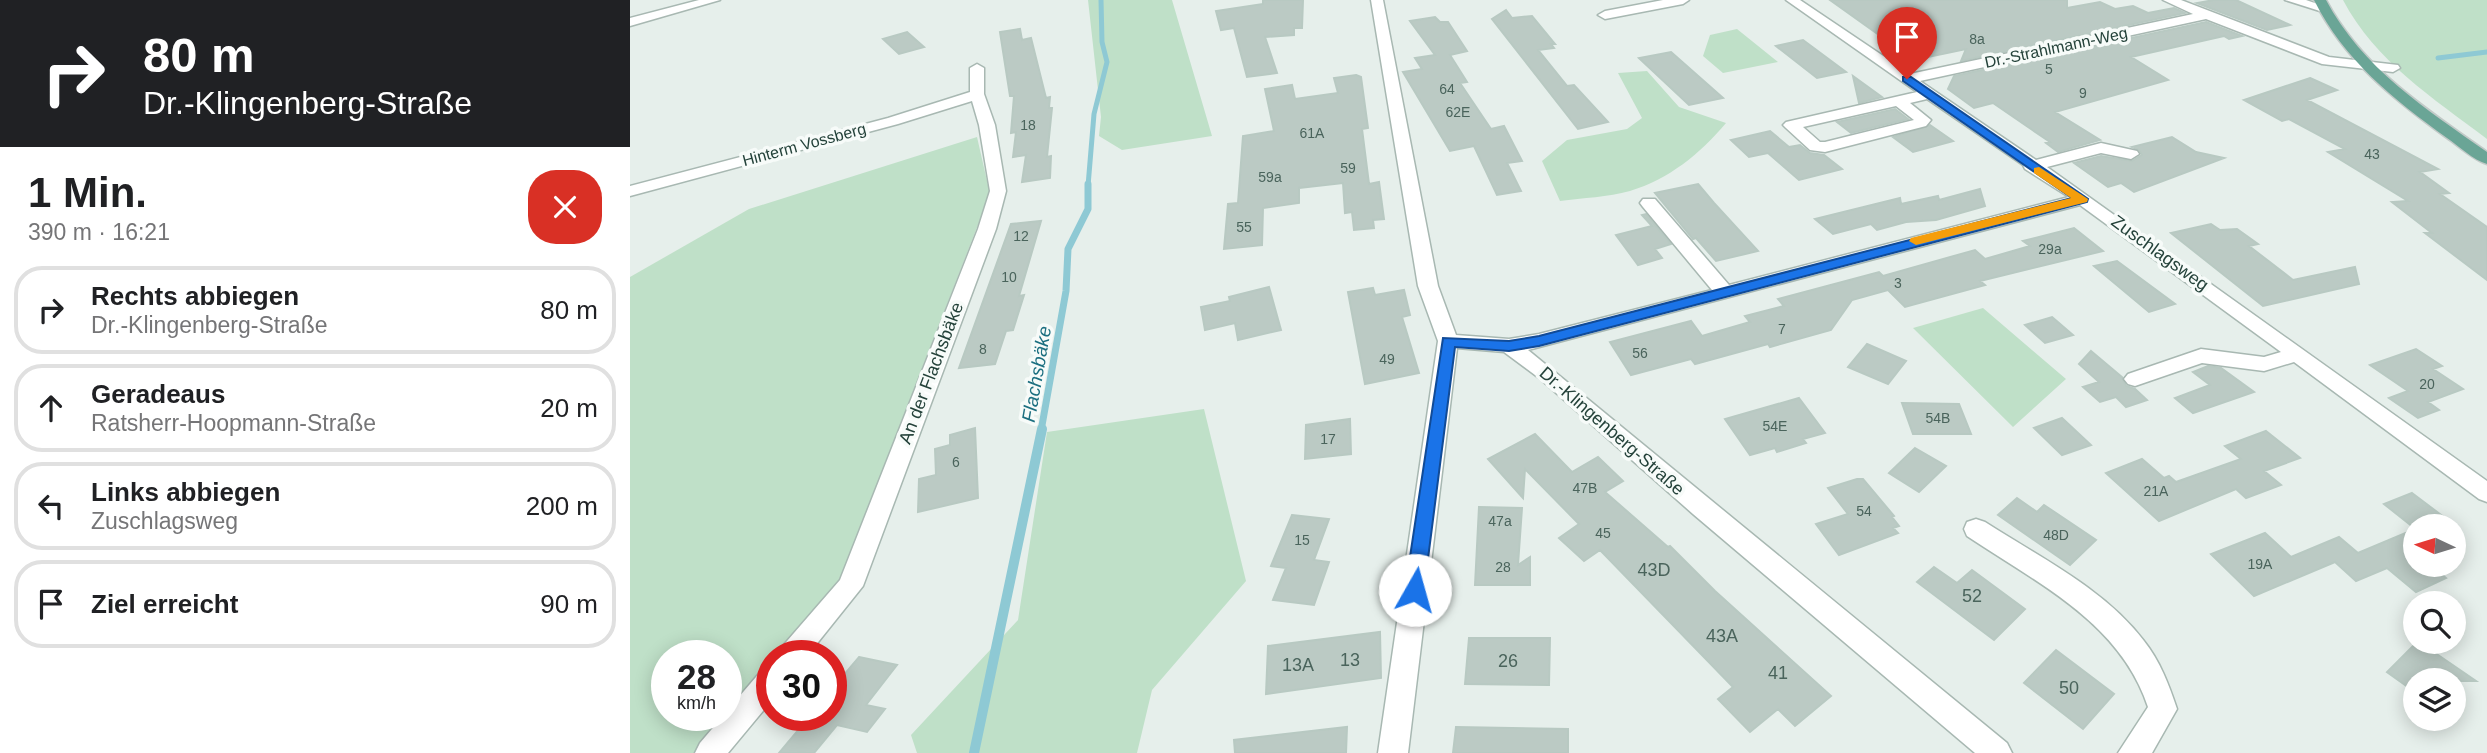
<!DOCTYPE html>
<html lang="de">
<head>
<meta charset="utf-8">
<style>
  :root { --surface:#fff; --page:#f2f2f2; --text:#202124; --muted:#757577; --line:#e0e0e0 }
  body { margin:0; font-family:Helvetica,sans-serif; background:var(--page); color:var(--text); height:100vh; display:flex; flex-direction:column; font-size:26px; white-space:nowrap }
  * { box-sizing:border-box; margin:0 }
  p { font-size:23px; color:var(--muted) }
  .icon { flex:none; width:38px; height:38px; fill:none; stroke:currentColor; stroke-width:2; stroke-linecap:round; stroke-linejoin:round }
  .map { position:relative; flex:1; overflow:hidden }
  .sheet { display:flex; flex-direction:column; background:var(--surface); width:630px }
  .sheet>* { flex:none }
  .guide { background:#202124; color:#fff; overflow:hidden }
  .needle { width:46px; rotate:274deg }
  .tools { position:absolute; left:1773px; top:514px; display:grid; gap:14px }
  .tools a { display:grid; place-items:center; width:63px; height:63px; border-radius:50%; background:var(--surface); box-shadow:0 4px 18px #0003; font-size:35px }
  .speed { position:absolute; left:21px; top:640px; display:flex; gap:14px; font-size:35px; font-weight:700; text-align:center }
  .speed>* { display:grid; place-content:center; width:91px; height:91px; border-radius:50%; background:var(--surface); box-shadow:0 4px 18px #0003; line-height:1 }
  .speed small { font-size:18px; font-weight:400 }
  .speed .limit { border:10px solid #d22; background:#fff; color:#111 }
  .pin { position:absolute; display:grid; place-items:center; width:60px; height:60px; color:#fff; margin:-72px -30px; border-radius:50% 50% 50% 0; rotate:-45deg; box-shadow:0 0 7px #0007 }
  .pin .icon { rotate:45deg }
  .me { position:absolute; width:77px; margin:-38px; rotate:7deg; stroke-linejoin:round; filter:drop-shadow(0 0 5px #0008) }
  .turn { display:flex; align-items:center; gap:24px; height:147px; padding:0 28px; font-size:32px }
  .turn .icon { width:91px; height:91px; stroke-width:2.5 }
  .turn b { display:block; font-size:49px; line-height:60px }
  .round { display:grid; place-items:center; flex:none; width:74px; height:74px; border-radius:28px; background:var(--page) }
  .summary { display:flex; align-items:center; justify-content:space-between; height:119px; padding:0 28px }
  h1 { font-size:42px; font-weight:800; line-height:52px }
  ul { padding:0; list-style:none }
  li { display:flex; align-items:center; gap:21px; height:88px; margin:0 14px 10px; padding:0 14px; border:4px solid var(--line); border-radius:28px }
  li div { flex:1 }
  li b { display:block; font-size:26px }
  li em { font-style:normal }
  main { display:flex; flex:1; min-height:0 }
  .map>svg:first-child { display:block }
  .green { fill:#bfe0c8; fill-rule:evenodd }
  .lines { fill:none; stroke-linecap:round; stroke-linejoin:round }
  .stream-far2 { stroke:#8ec9d4; stroke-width:5 }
  .stream-far1 { stroke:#8ec9d4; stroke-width:7 }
  .stream { stroke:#8ec9d4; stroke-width:10 }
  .building { fill:#bbcac4; stroke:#b8c9c2; stroke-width:2 }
  .minor-casing { stroke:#a8b8b2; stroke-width:3 }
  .major-casing { stroke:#c2cac8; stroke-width:3 }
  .minor { fill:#fff; fill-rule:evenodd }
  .major { fill:#6aa596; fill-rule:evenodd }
  .route { fill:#1a73e8; stroke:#114b97; stroke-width:2 }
  .slow { fill:#f59e0b }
  .labels { text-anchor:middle; stroke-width:7; stroke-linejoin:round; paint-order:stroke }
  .number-label { font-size:14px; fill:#4a645c }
  .far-street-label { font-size:16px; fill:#24423a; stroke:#f7fbf9 }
  .street-label { font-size:18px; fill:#24423a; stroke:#f7fbf9 }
  .near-number-label { font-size:18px; fill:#4a645c }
  .water-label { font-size:19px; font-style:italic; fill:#1c6f80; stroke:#f7fbf9 }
</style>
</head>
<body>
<main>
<section class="sheet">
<div class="guide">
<div class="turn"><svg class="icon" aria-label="right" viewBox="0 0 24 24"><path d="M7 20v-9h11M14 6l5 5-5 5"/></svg><div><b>80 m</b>Dr.-Klingenberg-Straße</div></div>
</div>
<div class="summary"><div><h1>1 Min.</h1><p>390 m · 16:21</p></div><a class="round" style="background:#d93025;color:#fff"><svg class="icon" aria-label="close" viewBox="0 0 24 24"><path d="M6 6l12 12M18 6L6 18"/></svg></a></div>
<ul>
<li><svg class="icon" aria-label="right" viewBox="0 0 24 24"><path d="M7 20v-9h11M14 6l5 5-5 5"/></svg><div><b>Rechts abbiegen</b><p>Dr.-Klingenberg-Straße</p></div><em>80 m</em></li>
<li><svg class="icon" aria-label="ahead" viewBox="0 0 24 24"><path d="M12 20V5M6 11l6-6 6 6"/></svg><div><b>Geradeaus</b><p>Ratsherr-Hoopmann-Straße</p></div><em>20 m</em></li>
<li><svg class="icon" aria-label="left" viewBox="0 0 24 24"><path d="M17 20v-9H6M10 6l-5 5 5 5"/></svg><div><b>Links abbiegen</b><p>Zuschlagsweg</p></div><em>200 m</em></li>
<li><svg class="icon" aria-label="arrive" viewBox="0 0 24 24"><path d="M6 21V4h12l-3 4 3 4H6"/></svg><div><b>Ziel erreicht</b></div><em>90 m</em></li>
</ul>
</section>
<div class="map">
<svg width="1857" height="753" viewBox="0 0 1857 753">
  <rect width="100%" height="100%" fill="#e6efeb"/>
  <path class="green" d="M458,0h84l40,136 -90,14 -23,-14 2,-19z
    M1713,0h144v139c-54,-41 -112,-78 -144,-139z
    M1107,29l41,33 -55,11 -20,-17 7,-21z
    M1017,71l32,36 47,16c-26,31 -57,56 -96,68 -22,6 -47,7 -70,10l-18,-40 25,-21 60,-11 15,-11 -24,-45z
    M347,137l13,57 -151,388 -62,74h-5v7l-75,90h-67v-476l119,-68zM37,656h59v60h-59z
    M1353,308l83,71 -53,48 -100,-99z
    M574,409l42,172 -94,109 -15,63h-220l-6,-18 107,-115 29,-188z"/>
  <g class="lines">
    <path class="stream-far2" d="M1808,58l49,-6
      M458,186l6,-72 13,-52 -5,-20 -1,-42"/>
    <path class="stream-far1" d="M411,431l25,-140 2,-42 20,-40v-25"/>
    <path class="stream" d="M344,753l68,-324"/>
  </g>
  <path class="building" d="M633,0h40l-1,28h-8v7l-29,2 12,36 -30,4 -13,-49 -13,2 -5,-19 47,-7z
    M1200,0h237v8l33,-6 15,7 18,-3 15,7 26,-5 11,5 -224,48 5,-12 -52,11z
    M1584,0h22l54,25 -23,5 -70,-27z
    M876,10l6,8 20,-2 23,28h-4l3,4 -16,2 29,36 7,-1 34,37 -30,7 -86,-110z
    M805,17l5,5h8l19,29 -17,4 17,27 -7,1 31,46 13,-3 18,35 -15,2 14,28 -24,4 -23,-49 -24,5 -47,-79 19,-3 -7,-11 20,-3 -25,-34z
    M1576,22l36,14 -13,3 -5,-3 -93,21 37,23 -113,32 45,28 -42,12 -12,-9 4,-1 -57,-39 -19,5 -26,-19 6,-13z
    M390,29l2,11 9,-2 15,60 4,-1 -1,11h3l-5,49 4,-1 -1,22 -28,4 4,-27 -13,2 3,-25 -5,1 3,-37h-4l-10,-64z
    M277,32l17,15 -25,7 -16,-15z
    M1173,40l43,32 -29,6 -41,-32z
    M1041,52l52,46 -34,7 -50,-47z
    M726,75l5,2 7,51 -6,1 7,55 10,-2 5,37 -11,1 1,8 -20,2 -2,-18 -7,1 -2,-30 -44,5v15l-36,5 -1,37 -38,4 4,-45 10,-1 5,-67 31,-5 -9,-42 27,-4 3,14 43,-6 -4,-15z
    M1223,76l29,21 -23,6z
    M1680,78l27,12 -30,10 131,69 -18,3 29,21 -9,1 47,33v53l-62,-47h7l-40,-31 16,-1 -80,-49 17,-3 -56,-30 -7,2 -38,-21z
    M1265,109l13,10 -57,14 -14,-11z
    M1300,125l23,16 -40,11 -20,-15z
    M1140,131l19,16 11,-2 10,8 14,2 18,14 -43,11 -31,-27 -19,4 -18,-17z
    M1542,137l24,15 28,6 -90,34 -13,-9 -13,4 -34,-24 27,-7 31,5 10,-6 -3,-5 -7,-3z
    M1068,184l16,19 44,48 -42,10 -20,-23 -3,1 -38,-46z
    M1350,189l5,17 -49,14 -30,2 -29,8 -6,-6 -38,10 -18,-15 85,-21 1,6 37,-8 1,4z
    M1016,214l25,30 -16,5 7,9 -24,7 -22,-30 36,-9 -10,-11z
    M411,221l-22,75 5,-1 -11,35 -7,1 -11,33 -36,4 52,-144z
    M1581,224l9,6 17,-1 21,15 -9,2 44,34 62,-13 4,17 -96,22 -92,-73z
    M1444,228l29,23 -123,30 5,4 -80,22 -17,-17 -36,10 -21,30 -61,17 -2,-3 -73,20 -4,-5 -60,16 -21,-33 81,-21 11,15 48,-14 -5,-6 39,-10 -6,-7 101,-27 4,4 92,-26 10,9 45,-13 -7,-5z
    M1487,261l58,43 -26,8 -55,-46z
    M639,287l12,43 -43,10 -3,-17 -30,7 -4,-23 29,-6 -1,-4z
    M743,288l2,7 29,-5 6,25 -8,2 17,56 -54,11 -17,-92z
    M1422,317l21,18 -28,8 -20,-18z
    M1237,344l39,17 -18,23 -40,-17z
    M1786,349l26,17 -9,3 30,20 -35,13 11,8 -21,8 -29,-20 19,-7 -38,-26z
    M1461,351l31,26 4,9 9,3 12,11 -21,7 -10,-10 -16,5 -17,-15 16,-5 -20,-18z
    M1578,366l13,2 33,24 -61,21 -18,-15 35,-13 -17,-13z
    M1169,398l26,35 -22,6 3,4 -29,9 -2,-4 -25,7 -25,-36z
    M1272,403l57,1 12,30h-58z
    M1432,418l29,27 -29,10 -28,-27z
    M720,419l1,35 -46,5 1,-34z
    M345,428l3,70 -60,14 1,-33 17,-4 -1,-26 15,-4v-10z
    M1636,431l34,27 -36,13 17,14 -35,13 -10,-9 -77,32 -53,-48 36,-14 22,19 5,-2 7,6 65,-23 -16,-13z
    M905,434l37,38 26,-15 25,24 -18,11 63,55 2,-1 45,45 116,105 -36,30 -17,-17 -28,23 -32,-33 15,-12 -133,-137 -16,11 -25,-23 20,-14 -54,-55 -2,29 -35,-39z
    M1285,448l31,18 -27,26 -30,-19z
    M1227,479h6l31,37 -2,1 7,9 -6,2 5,5 -59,22 -23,-31 32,-10 -20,-26z
    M1782,493l45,34h-44l-29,-23z
    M1387,498l20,14 7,-7 52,35 -26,25 -72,-50z
    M849,507l43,1 -4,57 12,-8v28h-55z
    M662,515l37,4 -15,41 15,2 -15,43 -41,-5 13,-32 -15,-2z
    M1785,529v21l-3,1 3,2v12h15l16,13 -30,14 -29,-24 -31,13 -21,-19 -81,34 -43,-42 54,-21 26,24 48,-20 19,16z
    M1304,567l23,16 15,-13 53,39 -31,31 -77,-58z
    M750,632l1,46 -115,16 2,-48z
    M839,638h81l-1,47 -84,-1z
    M1787,642h2l57,39h-61v11l-28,-20z
    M1426,650l58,44 -31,35 -59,-46z
    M229,657l38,8 -31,40 19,4 -18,23 -30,-7 -23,28h-35l31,-37h21v-26z
    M717,727l-1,26h-111l-1,-13z
    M826,727l112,2v24h-115z"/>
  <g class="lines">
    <defs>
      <path id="minor" d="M69,0h21l-90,26v-8z
        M741,0h12l55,286 18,49 53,4 30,-5 173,-44 -69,-83 -3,-4 3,-4h12l74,86 340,-88 -44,-28 -2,-4 -96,-66 -17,4 21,17 -5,6 -101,26 -15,-2 -24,-22 -3,-3 3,-3 131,-30 -131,-92h14l110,74 283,-60 -30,-14h18l148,57 69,8 2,3 -7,4 -71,-8 -116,-45 -286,62 116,79 65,-17 36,8 2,3 -8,5 -30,-6 -54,14 440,314v21l-8,-3 -185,-137 -30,9 -62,-8 -67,23 -7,-2 -4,-5 4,-5 73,-25 63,8 17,-5 -201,-147 -552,145 479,393 5,10h-37l-282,-239 -154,-136 -35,-26 -47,-4 -49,405h-30l60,-412 -20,-55zM1266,106l18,14 -89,22h-5l-17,-15z
        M1033,0h26l-6,4 -78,15 -7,-4 7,-4z
        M1655,0h21l23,8 -6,4z
        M347,64l7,4v26l11,31 11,66 -10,38 -133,357 -56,70h-29l3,-8 59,-68 138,-351 12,-38 -11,-66 -7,-24 -74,23 -268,72v-10l258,-68 82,-26v-24z
        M1346,519l9,3c54,35 120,67 159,119 16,20 25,44 33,68l-25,44h-34l30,-46c-28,-85 -111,-124 -181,-171l-3,-7 3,-7z
        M142,667v33l-44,53h-33l5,-10 23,-27h3v-4l36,-42z"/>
      <path id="major" d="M1684,0h12c36,68 100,109 161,152v12c-14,-4 -28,-18 -40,-26 -54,-39 -103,-78 -133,-138z"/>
    </defs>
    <use href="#minor" class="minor-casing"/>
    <use href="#major" class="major-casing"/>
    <use href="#minor" class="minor"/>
    <use href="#major" class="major"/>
  </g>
  <path class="route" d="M1273,77h8l177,122 -1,3 -548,144 -30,5 -54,-4 -31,243 -3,6 -6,2 -7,-2 -3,-6 38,-252 66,3 30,-5 533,-138 -169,-117z"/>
  <path class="slow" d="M1409,167l49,32 -1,3 -171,43 -7,-4 2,-3 160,-40 -37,-25v-5z"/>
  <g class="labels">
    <g class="number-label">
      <text x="1347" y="44">8a</text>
      <text x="1419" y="74">5</text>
      <text x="817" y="94">64</text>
      <text x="1453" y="98">9</text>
      <text x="828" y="117">62E</text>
      <text x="398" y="130">18</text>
      <text x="682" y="138">61A</text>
      <text x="1742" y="159">43</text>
      <text x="718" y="173">59</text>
      <text x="640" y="182">59a</text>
      <text x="614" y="232">55</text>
      <text x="391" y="241">12</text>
      <text x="1420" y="254">29a</text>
      <text x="379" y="282">10</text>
      <text x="1268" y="288">3</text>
      <text x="1152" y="334">7</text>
      <text x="353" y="354">8</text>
      <text x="1010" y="358">56</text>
      <text x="757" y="364">49</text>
      <text x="1797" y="389">20</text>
      <text x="1308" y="423">54B</text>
      <text x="1145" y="431">54E</text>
      <text x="698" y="444">17</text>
      <text x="326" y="467">6</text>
      <text x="955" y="493">47B</text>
      <text x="1526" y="496">21A</text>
      <text x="1234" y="516">54</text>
      <text x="870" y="526">47a</text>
      <text x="973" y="538">45</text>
      <text x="1426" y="540">48D</text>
      <text x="672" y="545">15</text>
      <text x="1630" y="569">19A</text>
      <text x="873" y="572">28</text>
    </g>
    <g class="far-street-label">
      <text transform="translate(1426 47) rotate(-12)" y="6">Dr.-Strahlmann-Weg</text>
      <text transform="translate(174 144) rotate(-15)" y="6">Hinterm Vossberg</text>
    </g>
    <g class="street-label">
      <text transform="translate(1530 253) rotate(36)" y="6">Zuschlagsweg</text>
      <text transform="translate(301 373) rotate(-69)" y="6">An der Flachsbäke</text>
      <text transform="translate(982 431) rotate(41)" y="6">Dr.-Klingenberg-Straße</text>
    </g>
    <g class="near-number-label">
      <text x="1024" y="576">43D</text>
      <text x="1342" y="602">52</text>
      <text x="1092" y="642">43A</text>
      <text x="720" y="666">13</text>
      <text x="878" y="667">26</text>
      <text x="668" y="671">13A</text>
      <text x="1148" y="679">41</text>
      <text x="1439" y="694">50</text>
    </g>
    <g class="water-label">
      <text transform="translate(406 374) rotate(-80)" y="7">Flachsbäke</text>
    </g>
  </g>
</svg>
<div class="tools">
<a><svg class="needle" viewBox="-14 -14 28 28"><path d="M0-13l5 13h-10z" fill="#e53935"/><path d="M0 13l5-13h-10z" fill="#757577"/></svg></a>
<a><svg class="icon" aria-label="search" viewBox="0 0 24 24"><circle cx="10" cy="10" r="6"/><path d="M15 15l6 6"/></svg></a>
<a><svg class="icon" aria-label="layers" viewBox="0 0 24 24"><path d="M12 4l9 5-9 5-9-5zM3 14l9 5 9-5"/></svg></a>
</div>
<div class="speed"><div>28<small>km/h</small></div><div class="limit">30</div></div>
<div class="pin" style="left:1277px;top:79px;background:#d93025"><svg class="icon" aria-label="arrive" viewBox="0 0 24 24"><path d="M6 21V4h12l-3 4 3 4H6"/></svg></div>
<svg class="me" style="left:785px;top:590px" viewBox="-20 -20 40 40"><circle r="19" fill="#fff"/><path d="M0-13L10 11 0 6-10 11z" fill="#1a73e8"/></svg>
</div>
</main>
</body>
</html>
